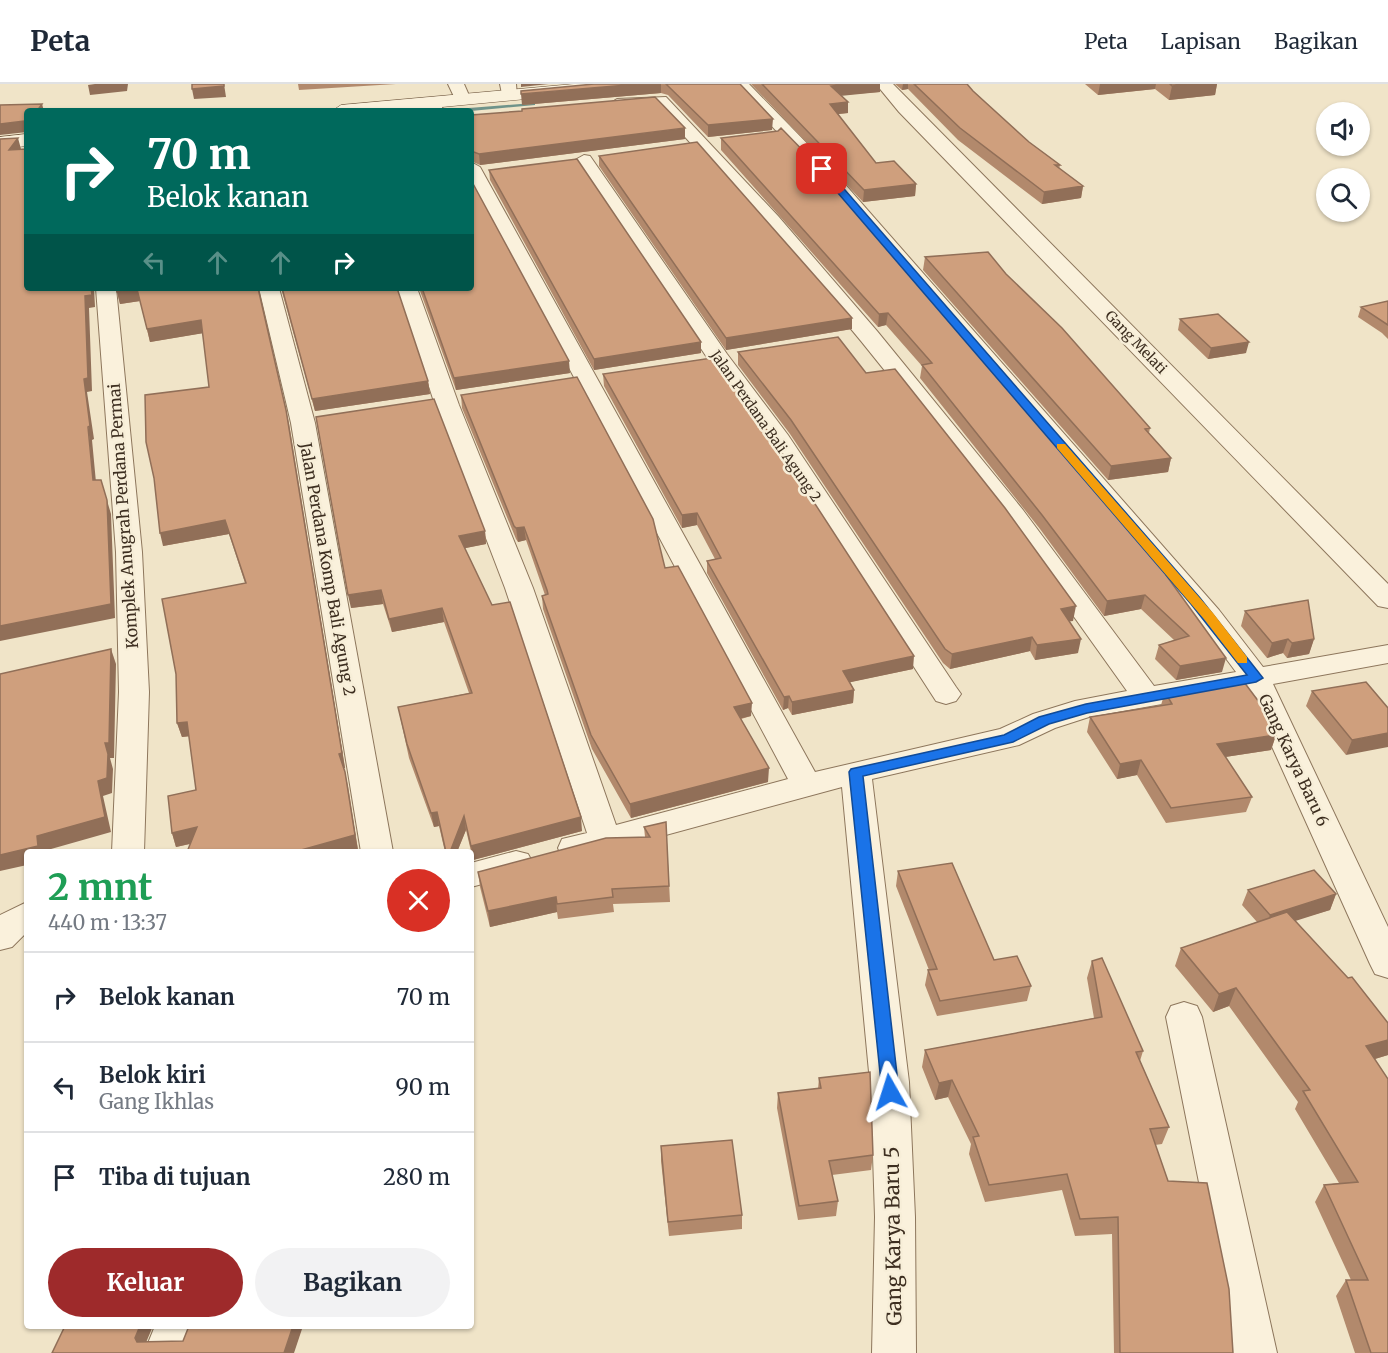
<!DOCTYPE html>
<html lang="id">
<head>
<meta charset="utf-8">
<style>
  :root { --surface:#fff; --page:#f2f2f3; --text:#1f2937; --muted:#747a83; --line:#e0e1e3; --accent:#9e2a2b }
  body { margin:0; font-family:Merriweather,serif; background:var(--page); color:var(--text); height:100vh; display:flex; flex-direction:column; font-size:22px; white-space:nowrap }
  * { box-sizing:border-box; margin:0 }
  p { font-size:20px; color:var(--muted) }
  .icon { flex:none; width:33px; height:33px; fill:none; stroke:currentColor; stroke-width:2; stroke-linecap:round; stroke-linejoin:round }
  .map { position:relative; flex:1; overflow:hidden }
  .sheet { position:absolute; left:24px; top:765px; width:450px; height:480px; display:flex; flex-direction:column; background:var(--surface); border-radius:6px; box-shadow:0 2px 4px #0004 }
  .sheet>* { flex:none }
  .banner { position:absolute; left:24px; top:24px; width:450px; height:183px; border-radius:6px; box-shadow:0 2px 4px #0004; background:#00695c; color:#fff; overflow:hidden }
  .fabs { position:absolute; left:1316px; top:18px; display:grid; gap:12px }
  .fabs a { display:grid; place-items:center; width:54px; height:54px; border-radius:50%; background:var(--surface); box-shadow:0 2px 4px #0004; font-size:30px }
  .pin { position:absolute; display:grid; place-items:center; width:51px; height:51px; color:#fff; margin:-26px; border-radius:12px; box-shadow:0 3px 9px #0006 }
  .me { position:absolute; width:66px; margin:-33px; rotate:354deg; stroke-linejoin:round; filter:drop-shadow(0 0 4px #0008) }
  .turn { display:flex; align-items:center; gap:21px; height:126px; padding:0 24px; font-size:27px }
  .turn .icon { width:78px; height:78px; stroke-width:2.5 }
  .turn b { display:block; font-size:42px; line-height:51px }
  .lanes { display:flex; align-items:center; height:57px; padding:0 24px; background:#0003; justify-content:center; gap:30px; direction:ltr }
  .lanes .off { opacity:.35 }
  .round { display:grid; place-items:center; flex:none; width:63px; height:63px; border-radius:32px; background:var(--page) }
  .summary { display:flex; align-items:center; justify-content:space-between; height:102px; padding:0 24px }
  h1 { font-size:36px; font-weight:700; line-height:45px; color:#1e9e55 }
  .action { display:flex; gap:12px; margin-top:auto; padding:12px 24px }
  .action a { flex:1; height:69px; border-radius:36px; background:var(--accent); color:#fff; font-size:24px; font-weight:700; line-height:69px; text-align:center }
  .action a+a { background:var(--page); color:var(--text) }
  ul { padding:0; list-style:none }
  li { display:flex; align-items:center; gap:18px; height:90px; padding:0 24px; border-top:2px solid var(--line) }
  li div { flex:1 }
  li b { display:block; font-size:22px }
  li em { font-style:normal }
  header { display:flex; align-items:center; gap:36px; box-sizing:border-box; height:84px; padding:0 30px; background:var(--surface); border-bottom:2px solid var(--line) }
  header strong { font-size:28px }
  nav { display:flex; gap:33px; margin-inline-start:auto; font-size:21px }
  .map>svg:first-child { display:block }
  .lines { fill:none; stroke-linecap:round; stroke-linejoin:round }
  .stream { fill:#6f938a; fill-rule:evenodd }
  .street-casing { stroke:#8d765c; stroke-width:2 }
  .secondary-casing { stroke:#6f573f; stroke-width:1 }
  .street { fill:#faf1dc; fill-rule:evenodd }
  .secondary { fill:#faf1dc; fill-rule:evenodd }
  .wall { fill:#b2896c }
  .shaded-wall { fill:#916f58 }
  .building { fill:#cf9f7d; stroke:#916f58; stroke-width:1.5 }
  .route { fill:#1a73e8; stroke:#114b97; stroke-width:1.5 }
  .slow { fill:#f59e0b }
  .labels { text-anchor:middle; stroke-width:5; stroke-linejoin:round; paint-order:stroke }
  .far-street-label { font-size:14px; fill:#3d2e20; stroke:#f7eed8 }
  .street-label { font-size:16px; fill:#3d2e20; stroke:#f7eed8 }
  .near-street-label { font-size:20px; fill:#3d2e20; stroke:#f7eed8 }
</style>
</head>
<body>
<header>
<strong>Peta</strong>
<nav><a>Peta</a><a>Lapisan</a><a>Bagikan</a></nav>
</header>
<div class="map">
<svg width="1388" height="1269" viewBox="0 0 1388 1269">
  <rect width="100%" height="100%" fill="#f0e4c8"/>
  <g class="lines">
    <path class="stream" d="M533,19l2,1v1l-64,6h-18l3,-2z"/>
    <defs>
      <path id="street" d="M448,0h16l7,16 -2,3h-12z
        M500,0h16l1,12 -2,3h-12z
        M732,0h17l79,81 391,445 44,57 125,-22v18l-115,21 115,243v51l-13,-4 -5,-10 -124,-275 -157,28 -34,11 -36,17 -147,34 37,303 6,135 1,136h-44l3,-136 -4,-124 -29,-306 -268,73 -12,-3 -4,-9 4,-9 25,-6 -82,-245 -70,-183 -38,-117h20l42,117 74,183 83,237 172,-46 -317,-595v-22l9,5 335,605 185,-43 33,-15 42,-13 52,-10 -122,-171 -144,-179 -97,-117 -108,-119 -45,3 -2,-4 8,-5 49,-2 112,119 99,115 146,179 131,176 82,-14 -37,-50 -383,-449z
        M876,0h17l495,500v24l-10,-2 -479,-494z
        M432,14l6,1 6,12h-16l-4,-8z
        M584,71l6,1 137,198 61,81 168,252 5,7 -5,7 -10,3 -10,-3 -170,-263 -58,-79 -133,-199z
        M96,204h20l26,264 7,140 -5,160h-32l7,-160 -3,-140z
        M259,204h20l36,135 78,429h-32l-70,-429z
        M516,767l12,3 5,9 -5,9 -57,15v-24z
        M27,818v30l-15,15 -12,3v-35z
        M1184,918l13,4 5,11 75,336h-44l-67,-336 5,-11z
        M155,1242h44l-11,27h-44z"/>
      <path id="secondary" d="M574,0h66l-9,5 -231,22h-68l9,-6z
        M27,50v12l-27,3v-12z"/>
    </defs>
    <use href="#street" class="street-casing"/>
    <use href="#secondary" class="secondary-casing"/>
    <use href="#street" class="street"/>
    <use href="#secondary" class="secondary"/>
  </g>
  <path class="wall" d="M298,0h98l-97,6z
    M594,0h146l32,46 -64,7 -40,-42 -7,-2 -139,12z
    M751,0h129v8l-39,3 7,18 -10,1 38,49 40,21 -1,12 -52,6z
    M895,0h72l6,7 56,51 31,23 -1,4 24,17 -2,12 -39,6 -84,-64 -50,-51 -6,1z
    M1085,0h132l-2,11 -46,5 -14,-11 -57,6z
    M471,31l214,24 -205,26 -9,-4z
    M721,54l448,434 -1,6 54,94 -46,8 -21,-21 4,-14 15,-5 -33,-31 -37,7 -64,-87 -120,-151 2,-12 -36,-41 -8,2 -157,-177z
    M599,72l253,173 -126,21 -127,-184z
    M489,86l212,183 -107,17 -104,-190z
    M925,173l81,17 144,154 -1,5 22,25 -3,14 -60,8 -185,-210z
    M116,204h142l31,135 56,345h-1l4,18 10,64 -168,-6 -14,3 -4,-14 24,-43 -7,-54 -7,1 -5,-14 68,-140 -16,-49 -66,12 46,-159 -6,-54 -53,9 -10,-41 -20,3z
    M281,204h116l31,93 2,13 -115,17z
    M419,204h52l99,85 -114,17z
    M1388,217v38l-6,-6 -24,-16 3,-10z
    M1180,235l66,34 -38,6 -30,-29z
    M738,268l128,21 207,248h-4l9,32 -43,7 -5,-9 -80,18 -7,-6 -153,-229 -52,-69z
    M603,290l310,295 -63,13 4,8 -1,13 -61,12 -4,-7 -5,2 -76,-137v-12l8,-2 -18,-34 -15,3 -78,-142z
    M461,311l204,173 86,148 -10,3 27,63 -137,36 -39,-69 -49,-140 -1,-13 3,-1 -19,-55 -8,2 -2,-3 -54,-131z
    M485,447l1,13 -21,4 117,283 -109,29 -7,-30 -9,22h-12l-6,-26 -5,1 -25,-69 -11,-51 71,-14 -25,-71 -52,10 -9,-28 -32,4z
    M1245,527l69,28 -5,15 -22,4 -4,-5 -16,5 -26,-32z
    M1201,601l75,50 -5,15 -46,7 27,40 -6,15 -80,11 -29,-48 -20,4 -30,-47 3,-15 71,-12 4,-13 35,-5z
    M1312,607l76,17 -42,47 -40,-49z
    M666,738l4,80 -57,2 1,8 -56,7 -1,-7 -67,15 -10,-40 -2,-15 167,-35 -1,-10z
    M898,787l96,89 37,26 -4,15 -90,15 -12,-31 3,-15h1l-33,-84z
    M1248,806l88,4 -6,16 -35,10 93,135 -13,4 13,294h-33l-19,-57 10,-16h5l-36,-78 9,-17 15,-2 -44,-74 3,-7 -69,-96 -16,6 -38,-46 6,-18 76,-26 -15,-17z
    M1092,877l51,90 -3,10 29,66 -7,17 -7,1 13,36 65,172h-119l-2,-119 -37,2 -13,-46 -77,12 -16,-48 2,-10 -23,-47 -13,3 -13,-33 3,-17 169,-32 -7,-40z
    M819,994l54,77 -2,15 -39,5 6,26 -2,15 -38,4 -21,-112 1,-15 40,-4z
    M661,1062l81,69v14l-73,7 -8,-75z"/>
  <path class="shaded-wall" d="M95,0h33l-1,7 -37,4 -2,-10z
    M224,0l2,13 -32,2 -2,-10z
    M521,0h28l-28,3z
    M639,0h22v9l-139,12 -1,-11z
    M850,0h30v8l-50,5 1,-11z
    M903,0h5v5l-6,1z
    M1100,0h56l-1,5 -57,6z
    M1189,0h28l-2,11 -46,5 3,-14z
    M848,18v11l-19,2 1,-11z
    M42,20l2,7h-7z
    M773,35l-1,11 -64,7v-12z
    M24,37l3,11 -27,3v-11z
    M685,44v11l-205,26 -1,-11z
    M18,54l3,11 -12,1z
    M916,100l-1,12 -52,6 1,-12z
    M1083,102l-2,12 -39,6 2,-12z
    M91,204h3l1,19 -6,1 3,83 -5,1 7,47 -2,1 5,53 -4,-13 -9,-101 1,-83z
    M137,205l3,12 -20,3 -3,-12z
    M888,229l-2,12 -8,2 1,-13z
    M852,234v11l-126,21v-12z
    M201,236l3,13 -54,9 -3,-13z
    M701,258v11l-107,17v-11z
    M1249,258l-3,11 -38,6 3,-11z
    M569,277l1,12 -114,17 -2,-12z
    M428,297l2,13 -115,17 -3,-12z
    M286,326l59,358h-3l-3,-14z
    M1171,374l-3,14 -60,8 3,-14z
    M101,396l10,34 4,104 -115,23v-15z
    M697,429v12l-15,3v-13z
    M225,436l4,14 -66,12 -3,-13z
    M524,443l2,13 -8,2 -2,-14z
    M485,447l1,13 -25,5 -2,-13z
    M381,506l2,14 -32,4 -3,-13z
    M1145,511l-4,14 -37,7 3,-15z
    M1076,522l-3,15 -15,2 3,-14z
    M442,524l2,14 -52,10 -3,-13z
    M1032,553l-2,14 -80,18 2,-15z
    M1081,555l-3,14 -43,7 2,-15z
    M1288,555l-5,14 -16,5 5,-15z
    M1314,555l-5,15 -22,4 5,-15z
    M111,565l5,15 -2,94h-4l3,11 -1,24 -9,3 8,36 -67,19v1h-17v13l-27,6v-16l37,-19 61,-55 7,-38z
    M914,572l-1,13 -71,15 1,-13z
    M1226,574l-4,14 -46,8 4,-14z
    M854,606l-1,13 -61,12v-13z
    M789,612l-1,12 -5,2 1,-13z
    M752,619l-1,13 -17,4v-13z
    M187,638l5,14 -10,1 -5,-14z
    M1388,649v14l-42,8 6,-15z
    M1276,651l-5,15 -59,9 5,-15z
    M1141,676l-4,15 -20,4 3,-15z
    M769,684l-1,14 -137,36 -1,-14z
    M345,688l13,78 -9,2h-55z
    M437,728l2,14 -5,1 -3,-14z
    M464,732l2,14 -9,22h-7z
    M581,733l1,14 -109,29 -2,-14z
    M197,743l5,14 -26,6 -4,-14z
    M1336,810l-6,16 -66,21 6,-16z
    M556,813l1,15 -67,15 -2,-16z
    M1236,904l-7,18 -16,6 6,-18z
    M1388,956v15l-30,9 8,-18z
    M952,996l-4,17 -13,3 4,-17z
    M140,1242h13l-11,26 -7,-14z
    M293,1242h10l-9,27h-10z"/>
  <path class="building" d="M192,0h32v2l-32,3z
    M594,0h45l-118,10v-3z
    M666,0h74l33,35 -65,6 -41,-40z
    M762,0h88l-19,2 17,16 -18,2 46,59 18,-2 22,23 -52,6z
    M914,0h53l6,7 56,51 31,23h-5l28,21 -39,6 -84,-64z
    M1170,0h19l-17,2z
    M655,13l30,31 -206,26 -8,-3v-36l51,-4v-2z
    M42,20l-5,7h-10v14l-1,1 -2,-5 -24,3v-19z
    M191,25h9l1,2h-10z
    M781,44l34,35 354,409 -3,3 60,83 -46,8 -21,-21 30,-9 -44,-41 -38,6 -65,-86 -120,-150 10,-2 -44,-50 -9,1 -158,-176 57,-7z
    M18,54l-9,12 18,-1v139h64l1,7 -7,1 3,82 -4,1 6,47 -2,1 5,53h8l6,20 4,104 -111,22v-487z
    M697,58l155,176 -126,20 -127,-182z
    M577,75l124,183 -107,17 -105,-189z
    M471,96l98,181 -115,17 -32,-90h49z
    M988,168l18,22 56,54 88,100 -5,1 26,29 -60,8 -186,-209z
    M116,204h142l28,122 56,343 -3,1 6,18 10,63 -61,17h-107l10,-25 -25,6 -4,-37 28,-6 -9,-68 -10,1 -1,-49 -14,-75 84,-16 -21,-63 -65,13 -6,-55 -8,-36 -1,-47 64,-8 -8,-67 -54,9 -10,-40 -20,3z
    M282,204h115l31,93 -116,18z
    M1388,217v24l-27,-18z
    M1218,230l31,28 -38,6 -31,-29z
    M838,253l28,36 29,-4 110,139 71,98 -15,3 20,30 -44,6 -5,-8 -80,17 -7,-5 -154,-229 -53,-68z
    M712,274l53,69 149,229 -71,15 11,19 -62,12 -3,-6 -5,1 -77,-136 14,-3 -24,-45 -15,2 -79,-141z
    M577,293l76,142 12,49 13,-2 74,137 -18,4 35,61 -139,36 -39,-69 -49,-139 6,-2 -1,-4 -23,-63 -8,1 -2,-2 -53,-131z
    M434,315l51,132 -26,5 33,69 18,-3 71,215 -110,29 -7,-30 -14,36h-4l-9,-40 -6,1 -24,-69 -9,-37 74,-14 -30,-85 -53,11 -8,-29 -33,5 -32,-178z
    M1308,516l6,39 -22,4 -4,-4 -16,4 -27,-32z
    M111,565l-2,94h-4l3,11 -1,24 -9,3 7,36 -68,19 1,10 -38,9v-181z
    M1241,594l24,32 11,25 -59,9 35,53 -81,11 -30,-48 -21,4 -30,-47 82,-13 -7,-12 38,-5 -2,-2z
    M1366,598l22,26v25l-36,7 -40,-49z
    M666,738l3,64 -57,3 1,8 -56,7 -1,-7 -68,14 -10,-39 128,-34 44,-1 -6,-10z
    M952,779l42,97 23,-4 14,30 -91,15 -12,-31 9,-1 -39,-98z
    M1314,786l22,24 -66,21 -22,-25z
    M1287,828l61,66 4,-1 36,46v17l-22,6 22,33v274h-17l-25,-73h22l-44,-95 34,-3 -55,-91 7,-1 -74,-102 -17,6 -38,-46z
    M1102,874l41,93 -7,1 33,75 -19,2 18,52 39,2 22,106 4,64h-113l-2,-136 -38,2 -13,-45 -78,11 -16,-48 6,-1 -27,-56 -13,3 -14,-33 177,-33 -10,-56z
    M870,988l3,83 -44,6 9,40 -39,5 -21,-113 43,-5 -2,-10z
    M732,1056l10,75 -74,7 -7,-76z
    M65,1242h75l-5,12 2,4 46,-1 6,-15h104l-9,27h-232z"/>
  <path class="route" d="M819,83h6l375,431 63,80 -7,4 -169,31 -38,11 -36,18 -150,34 36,316 -2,5 -7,2 -6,-2 -2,-5 -33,-320 2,-3 153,-34 35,-18 47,-13 161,-29 -56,-71 -372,-433z"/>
  <path class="slow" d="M1057,360h8l148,169 34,44v6h-9l-34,-44 -147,-171z"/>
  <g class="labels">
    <g class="far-street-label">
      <text transform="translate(1136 258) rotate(46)" y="5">Gang Melati</text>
      <text transform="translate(766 342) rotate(55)" y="5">Jalan Perdana Bali Agung 2</text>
    </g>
    <g class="street-label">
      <text transform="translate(123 432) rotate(-94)" y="6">Komplek Anugrah Perdana Permai</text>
      <text transform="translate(328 485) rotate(80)" y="6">Jalan Perdana Komp Bali Agung 2</text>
      <text transform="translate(1294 676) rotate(65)" y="6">Gang Karya Baru 6</text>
    </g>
    <g class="near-street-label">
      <text transform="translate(893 1152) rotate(-91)" y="7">Gang Karya Baru 5</text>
    </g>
  </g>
</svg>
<div class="fabs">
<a><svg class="icon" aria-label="sound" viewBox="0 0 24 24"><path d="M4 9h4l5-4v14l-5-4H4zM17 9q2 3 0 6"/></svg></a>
<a><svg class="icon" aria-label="search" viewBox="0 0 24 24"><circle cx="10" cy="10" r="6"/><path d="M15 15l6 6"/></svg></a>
</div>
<div class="pin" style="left:822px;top:85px;background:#d93025"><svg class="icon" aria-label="arrive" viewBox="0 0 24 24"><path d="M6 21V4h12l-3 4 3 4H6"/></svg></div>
<svg class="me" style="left:890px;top:1008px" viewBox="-20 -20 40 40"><path d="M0-17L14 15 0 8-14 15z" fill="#1a73e8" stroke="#fff" stroke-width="4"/></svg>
<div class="banner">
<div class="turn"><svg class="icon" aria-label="right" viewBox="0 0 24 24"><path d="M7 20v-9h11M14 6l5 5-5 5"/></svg><div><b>70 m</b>Belok kanan</div></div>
<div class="lanes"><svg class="icon off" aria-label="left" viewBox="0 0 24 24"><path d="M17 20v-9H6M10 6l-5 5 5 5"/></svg><svg class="icon off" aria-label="ahead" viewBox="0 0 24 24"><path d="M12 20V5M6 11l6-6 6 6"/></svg><svg class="icon off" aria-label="ahead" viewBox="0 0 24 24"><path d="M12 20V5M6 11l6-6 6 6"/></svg><svg class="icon" aria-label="right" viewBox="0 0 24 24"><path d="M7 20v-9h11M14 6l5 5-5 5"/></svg></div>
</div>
<section class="sheet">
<div class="summary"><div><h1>2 mnt</h1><p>440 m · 13:37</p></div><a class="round" style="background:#d93025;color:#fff"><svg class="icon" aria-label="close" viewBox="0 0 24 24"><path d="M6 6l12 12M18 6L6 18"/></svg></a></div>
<ul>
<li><svg class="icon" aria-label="right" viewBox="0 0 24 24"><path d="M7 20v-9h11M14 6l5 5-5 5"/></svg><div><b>Belok kanan</b></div><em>70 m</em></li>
<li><svg class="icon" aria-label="left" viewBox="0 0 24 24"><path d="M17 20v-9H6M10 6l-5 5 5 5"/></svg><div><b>Belok kiri</b><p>Gang Ikhlas</p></div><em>90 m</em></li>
<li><svg class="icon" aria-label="arrive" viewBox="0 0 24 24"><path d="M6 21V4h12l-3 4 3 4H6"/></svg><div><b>Tiba di tujuan</b></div><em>280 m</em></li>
</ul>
<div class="action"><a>Keluar</a><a>Bagikan</a></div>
</section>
</div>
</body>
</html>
